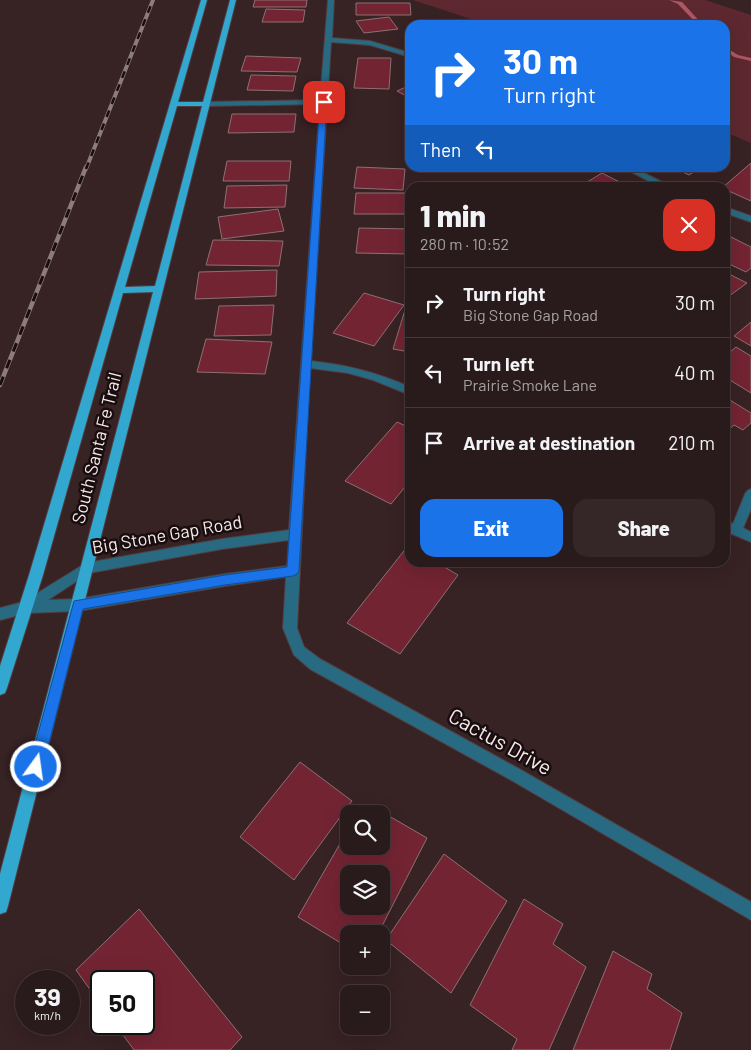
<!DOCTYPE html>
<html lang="en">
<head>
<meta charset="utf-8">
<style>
  :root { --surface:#291a1b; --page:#352728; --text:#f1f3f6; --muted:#a5a1a3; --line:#45383a; --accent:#1a73e8 }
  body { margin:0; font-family:Barlow,sans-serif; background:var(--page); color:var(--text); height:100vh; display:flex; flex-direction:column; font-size:19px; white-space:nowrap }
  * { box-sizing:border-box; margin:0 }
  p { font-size:16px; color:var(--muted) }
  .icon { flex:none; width:28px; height:28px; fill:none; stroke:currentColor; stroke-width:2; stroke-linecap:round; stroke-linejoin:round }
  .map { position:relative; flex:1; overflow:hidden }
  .side { position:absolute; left:405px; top:182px; width:325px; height:385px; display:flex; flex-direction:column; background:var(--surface); border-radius:15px; box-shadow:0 5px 20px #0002,0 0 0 1px var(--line) }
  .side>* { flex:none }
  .guide { position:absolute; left:405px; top:20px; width:325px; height:152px; border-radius:15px; box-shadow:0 5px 20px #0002,0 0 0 1px var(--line); background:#1a73e8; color:#fff; overflow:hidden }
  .controls { position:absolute; left:340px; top:805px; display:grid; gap:10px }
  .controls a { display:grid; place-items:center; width:50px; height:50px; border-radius:10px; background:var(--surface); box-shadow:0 5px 20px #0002,0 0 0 1px var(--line); font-size:25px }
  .speed { position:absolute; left:15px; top:970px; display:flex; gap:10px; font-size:25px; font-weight:700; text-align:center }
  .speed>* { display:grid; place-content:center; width:65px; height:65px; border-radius:50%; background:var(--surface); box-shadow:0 5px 20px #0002,0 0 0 1px var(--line); line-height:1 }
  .speed small { font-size:12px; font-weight:400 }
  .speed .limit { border:2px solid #111; border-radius:8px; background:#fff; color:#111 }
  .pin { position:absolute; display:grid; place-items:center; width:42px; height:42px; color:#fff; margin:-21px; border-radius:10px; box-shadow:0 2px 8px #0006 }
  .me { position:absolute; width:55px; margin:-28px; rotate:14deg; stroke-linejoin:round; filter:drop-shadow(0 0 4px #0008) }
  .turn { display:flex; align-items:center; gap:18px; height:105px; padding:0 15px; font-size:22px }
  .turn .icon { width:65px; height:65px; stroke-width:2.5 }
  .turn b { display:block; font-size:35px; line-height:42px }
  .then { display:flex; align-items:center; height:48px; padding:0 15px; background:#0003; gap:10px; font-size:19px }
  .round { display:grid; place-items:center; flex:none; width:52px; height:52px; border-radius:15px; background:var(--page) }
  .head { display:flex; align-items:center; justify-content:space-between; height:85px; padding:0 15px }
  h1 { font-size:30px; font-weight:800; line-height:38px }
  .cta { display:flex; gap:10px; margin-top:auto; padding:10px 15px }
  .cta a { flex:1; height:58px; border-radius:15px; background:var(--accent); color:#fff; font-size:20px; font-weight:800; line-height:58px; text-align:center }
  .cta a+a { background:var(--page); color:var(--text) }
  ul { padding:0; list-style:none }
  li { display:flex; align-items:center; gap:15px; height:70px; padding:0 15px; border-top:1px solid var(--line) }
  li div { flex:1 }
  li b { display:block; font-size:19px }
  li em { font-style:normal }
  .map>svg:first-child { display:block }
  .green { fill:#5e2830 }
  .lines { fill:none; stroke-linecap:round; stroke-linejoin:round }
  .stream { fill:#ad5964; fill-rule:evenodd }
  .building { fill:#732433; stroke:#8c7173; fill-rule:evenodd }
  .minor-casing { stroke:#523e40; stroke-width:2 }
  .major-casing { stroke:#523e40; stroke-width:2 }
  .minor { fill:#276a82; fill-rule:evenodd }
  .major { fill:#32a7cf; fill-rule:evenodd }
  .rail-far1-casing { stroke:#8e7c7d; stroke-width:4 }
  .rail-casing { stroke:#8e7c7d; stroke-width:4.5 }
  .rail-far1 { stroke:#180e0f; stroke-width:2.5; stroke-dasharray:7; stroke-linecap:butt }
  .rail { stroke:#180e0f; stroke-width:3; stroke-dasharray:9; stroke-linecap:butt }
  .route { fill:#1a73e8; stroke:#114b97 }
  .labels { text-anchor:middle; stroke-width:5; stroke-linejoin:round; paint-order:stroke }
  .street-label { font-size:18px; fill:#f9e9ea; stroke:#180e0f }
  .near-street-label { font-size:21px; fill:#f9e9ea; stroke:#180e0f }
</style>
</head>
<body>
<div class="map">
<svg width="751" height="1050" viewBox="0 0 751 1050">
  <rect width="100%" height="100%" fill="#372224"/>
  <path class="green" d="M413,0h292l46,15v128l-26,-11v-107h-236z"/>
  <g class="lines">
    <path class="stream" d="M669,0l13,2 21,23h-5l-20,-21z
      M725,47l13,8 13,3v3l-17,-4 -9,-7z"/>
  </g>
  <path class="building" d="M255,0h52l-1,7h-53z
    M356,3h54l1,12h-55z
    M266,9l39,1 -2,12h-41z
    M389,17l9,12 -34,4 -8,-12z
    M246,56l55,2 -4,14 -56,-1z
    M358,58h33l-2,31 -35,-1z
    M251,75l45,1 -3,15 -46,-1z
    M410,85v13l-13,-7z
    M232,114h64l-2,18 -66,1z
    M227,161h64l-2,20h-66z
    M751,163v38l-29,-13z
    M357,167l48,2 -2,21 -49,-2z
    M674,168h26l-11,7z
    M602,173l29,15 -52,-1z
    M287,185l-2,22 -61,1 3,-22z
    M356,193h54v21h-56z
    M278,209l6,22 -62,8 -4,-22z
    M359,228l51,1v25l-54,-1z
    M725,234l26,13v21l-5,4 -21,-10z
    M213,240l70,1 -4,25 -73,-1z
    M277,270l-1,26 -81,3 4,-27z
    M725,272l22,11 -22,16z
    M364,293l40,12 -30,41 -41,-13z
    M274,305l-3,30 -57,1 5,-30z
    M405,310h5v42l-17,-3z
    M751,322v24l-17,-10z
    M206,339l66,3 -7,32 -68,-2z
    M736,347l15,9v37l-26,-16v-21z
    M725,397l26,16v10l-8,7 -9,-5 -9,8z
    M397,422l13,6v53l-19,23 -46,-23z
    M407,547l3,2v13h26l22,13 -58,79 -53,-31z
    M300,762l52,39 -58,79 -54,-43z
    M389,816l38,22 -49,96h-29v14l-51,-31 51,-89v18h32v-16zM349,874h32v32h-32z
    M444,854l63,47 -56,92 -65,-53z
    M524,899l39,25 -10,20 33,23 -37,83h-37l5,-11 -47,-34z
    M139,909l103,128 -12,13h-96l-19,-26h29v-43h-43v24l-25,-35z
    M613,951l39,23 -5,15 35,24 -12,37h-97z"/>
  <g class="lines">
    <defs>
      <path id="minor" d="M328,0h6l-2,38 38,3 40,12v4l-40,-12 -39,-3 -20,319c36,4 65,11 99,26v8l-37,-15 -25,-7 -38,-5 -13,260 7,19 16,12 201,111 230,132v18l-240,-140 -201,-111 -16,-14 -11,-27 3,-51 -61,9 -147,25 -51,2 -27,7v-12l23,-6 63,-39 136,-24 67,-9 31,-426 -114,2 -4,-2 4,-2 114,-2zM289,540l-2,26 -62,8 -147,25 -30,1 41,-27 133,-24z
        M624,168h10l40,20h-12z
        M725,207l26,9v6l-26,-9z
        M751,489v20l-8,19 8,4v10l-26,-11v-10l8,3 12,-30 2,-3z"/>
      <path id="major" d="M201,0h6l-29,102h25l27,-102h6l-228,906 -2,6 -6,2v-40l153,-582 -30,1 -80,282 -36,113 -2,5 -5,2v-29l29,-91zM177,106h25l-47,180 -30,1z"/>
    </defs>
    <use href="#minor" class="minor-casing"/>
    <use href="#major" class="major-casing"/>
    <use href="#minor" class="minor"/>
    <use href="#major" class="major"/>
    <defs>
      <path id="rail-far1" d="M86,169l67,-169"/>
      <path id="rail" d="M0,385l86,-218"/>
    </defs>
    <use href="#rail-far1" class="rail-far1-casing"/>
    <use href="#rail" class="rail-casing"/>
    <use href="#rail-far1" class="rail-far1"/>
    <use href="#rail" class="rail"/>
  </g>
  <path class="route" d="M324,100l3,2 -28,469 -2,3 -4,2 -68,9 -142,24 -40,158 -2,5 -5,2 -5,-2 -2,-5 45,-166 151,-26 62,-8 33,-465z"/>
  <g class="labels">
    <g class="street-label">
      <text transform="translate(97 448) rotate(-76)" y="6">South Santa Fe Trail</text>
      <text transform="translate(167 535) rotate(-10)" y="6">Big Stone Gap Road</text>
    </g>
    <g class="near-street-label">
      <text transform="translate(500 742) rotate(29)" y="7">Cactus Drive</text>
    </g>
  </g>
</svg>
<div class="controls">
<a><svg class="icon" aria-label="search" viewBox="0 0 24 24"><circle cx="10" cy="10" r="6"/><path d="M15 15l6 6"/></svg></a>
<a><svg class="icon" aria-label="layers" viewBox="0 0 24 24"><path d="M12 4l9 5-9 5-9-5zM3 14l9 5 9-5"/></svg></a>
<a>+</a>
<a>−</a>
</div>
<div class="speed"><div>39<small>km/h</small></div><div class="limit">50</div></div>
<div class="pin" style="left:324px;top:102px;background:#d93025"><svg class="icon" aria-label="arrive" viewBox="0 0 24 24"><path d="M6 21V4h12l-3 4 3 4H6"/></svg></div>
<svg class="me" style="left:36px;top:767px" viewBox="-20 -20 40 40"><circle r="17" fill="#1a73e8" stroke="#fff" stroke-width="3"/><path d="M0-11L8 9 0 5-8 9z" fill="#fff"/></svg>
<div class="guide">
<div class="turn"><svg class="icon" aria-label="right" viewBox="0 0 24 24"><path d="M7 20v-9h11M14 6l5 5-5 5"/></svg><div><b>30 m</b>Turn right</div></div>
<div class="then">Then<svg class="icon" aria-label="left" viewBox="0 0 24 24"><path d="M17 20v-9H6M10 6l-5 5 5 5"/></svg></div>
</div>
<section class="side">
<div class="head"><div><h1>1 min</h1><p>280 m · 10:52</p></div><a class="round" style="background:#d93025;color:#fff"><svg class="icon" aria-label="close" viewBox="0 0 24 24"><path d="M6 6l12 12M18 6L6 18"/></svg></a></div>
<ul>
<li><svg class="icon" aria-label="right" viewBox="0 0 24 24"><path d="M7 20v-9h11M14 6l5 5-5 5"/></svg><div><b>Turn right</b><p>Big Stone Gap Road</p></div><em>30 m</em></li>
<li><svg class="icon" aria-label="left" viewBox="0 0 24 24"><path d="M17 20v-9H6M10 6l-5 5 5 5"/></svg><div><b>Turn left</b><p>Prairie Smoke Lane</p></div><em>40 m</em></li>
<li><svg class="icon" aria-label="arrive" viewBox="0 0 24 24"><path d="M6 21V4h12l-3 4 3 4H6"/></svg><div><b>Arrive at destination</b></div><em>210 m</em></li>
</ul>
<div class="cta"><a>Exit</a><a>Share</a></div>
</section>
</div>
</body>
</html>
